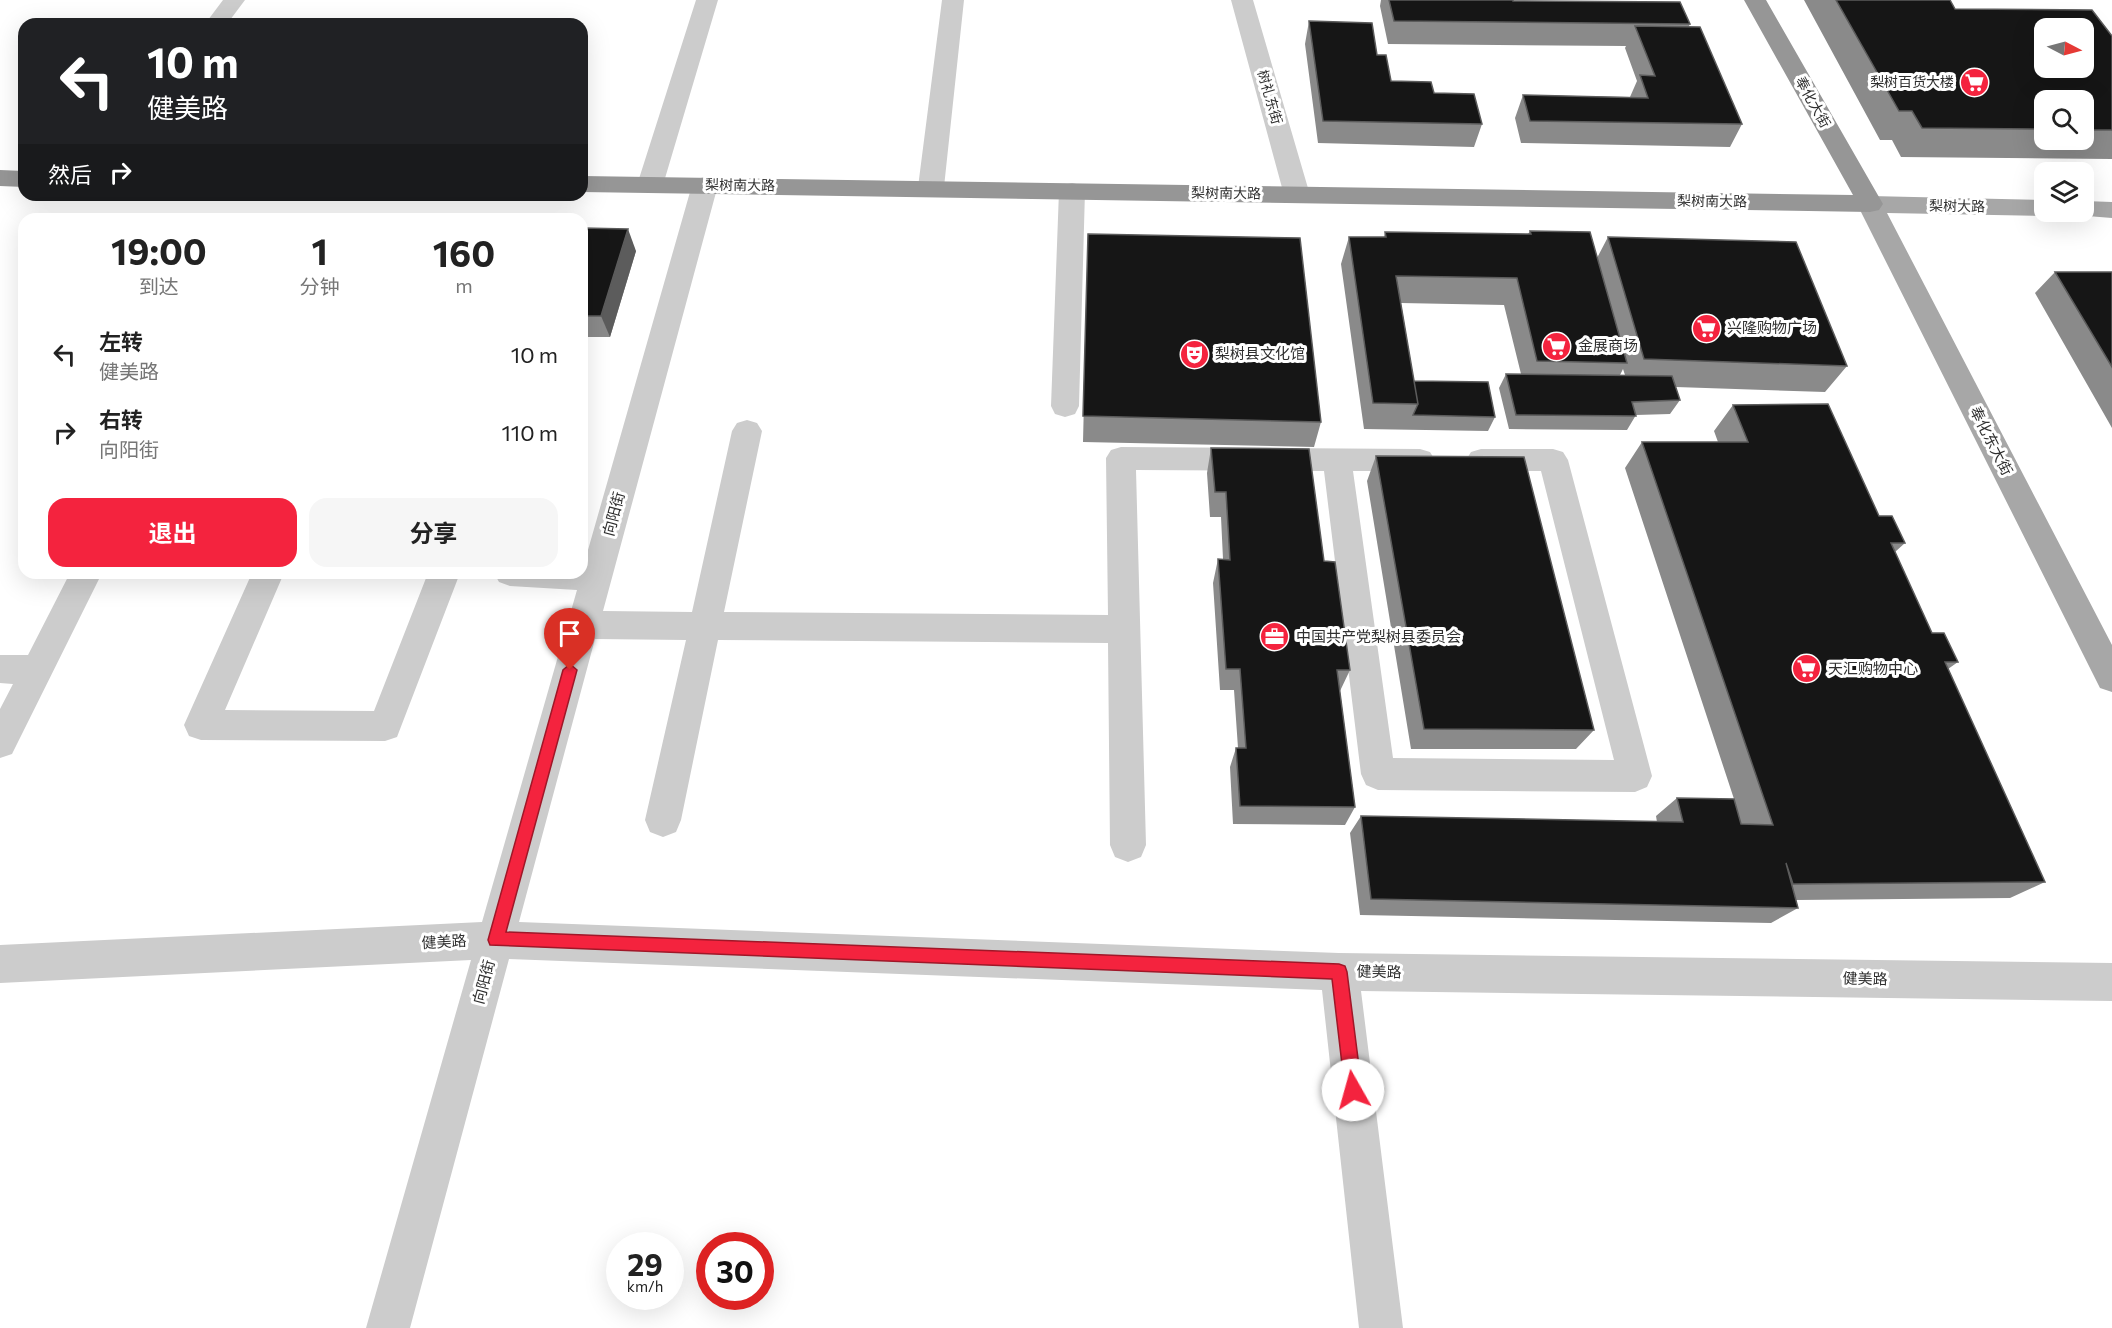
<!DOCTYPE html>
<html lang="zh">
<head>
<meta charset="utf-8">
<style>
  :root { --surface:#fff; --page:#f6f6f6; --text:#222; --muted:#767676; --accent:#f4233e }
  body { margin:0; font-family:Commissioner,"Noto Sans SC",sans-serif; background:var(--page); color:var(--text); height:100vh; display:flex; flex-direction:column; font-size:22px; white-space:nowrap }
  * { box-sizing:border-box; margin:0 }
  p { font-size:20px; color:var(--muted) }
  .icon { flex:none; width:33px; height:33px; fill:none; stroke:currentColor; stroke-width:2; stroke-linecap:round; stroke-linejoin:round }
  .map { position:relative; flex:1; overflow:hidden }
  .details { position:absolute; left:18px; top:213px; width:570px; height:366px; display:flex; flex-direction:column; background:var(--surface); border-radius:18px; box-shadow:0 6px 24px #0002 }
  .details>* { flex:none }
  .banner { position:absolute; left:18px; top:18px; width:570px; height:183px; border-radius:18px; box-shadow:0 6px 24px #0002; background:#202124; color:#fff; overflow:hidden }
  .needle { width:39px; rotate:96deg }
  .tools { position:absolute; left:2034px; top:18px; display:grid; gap:12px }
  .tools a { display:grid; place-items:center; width:60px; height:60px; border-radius:12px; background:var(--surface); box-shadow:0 6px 24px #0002; font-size:30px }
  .speed { position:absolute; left:606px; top:1232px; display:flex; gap:12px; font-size:30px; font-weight:700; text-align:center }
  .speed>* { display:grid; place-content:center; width:78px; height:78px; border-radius:50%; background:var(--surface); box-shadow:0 6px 24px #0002; line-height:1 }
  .speed small { font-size:15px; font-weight:400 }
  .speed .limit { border:9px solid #d22; background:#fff; color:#111 }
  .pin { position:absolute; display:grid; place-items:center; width:51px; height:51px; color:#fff; margin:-62px -26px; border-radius:50% 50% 50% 0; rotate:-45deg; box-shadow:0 0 6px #0007 }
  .pin .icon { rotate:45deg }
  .me { position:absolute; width:66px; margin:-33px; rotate:353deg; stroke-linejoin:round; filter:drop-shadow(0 0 4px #0008) }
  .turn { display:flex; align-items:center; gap:21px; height:126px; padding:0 30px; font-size:27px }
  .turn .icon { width:78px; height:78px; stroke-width:2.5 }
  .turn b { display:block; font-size:42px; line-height:51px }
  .then { display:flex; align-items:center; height:57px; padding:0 30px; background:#0003; gap:12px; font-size:22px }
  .eta { display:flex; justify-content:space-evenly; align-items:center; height:102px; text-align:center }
  .eta b { font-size:36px; font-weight:700; line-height:42px }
  .primary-button { display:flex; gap:12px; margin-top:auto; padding:12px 30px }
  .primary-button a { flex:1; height:69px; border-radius:18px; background:var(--accent); color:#fff; font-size:24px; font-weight:700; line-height:69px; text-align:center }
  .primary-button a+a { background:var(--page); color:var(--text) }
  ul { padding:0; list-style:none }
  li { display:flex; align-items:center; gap:18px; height:78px; padding:0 30px }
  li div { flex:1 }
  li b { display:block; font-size:22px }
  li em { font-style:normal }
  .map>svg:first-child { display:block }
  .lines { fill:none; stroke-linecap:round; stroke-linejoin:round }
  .minor { fill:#ccc; fill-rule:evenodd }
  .major { fill:#a7a7a7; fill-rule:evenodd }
  .highway { fill:#969696; fill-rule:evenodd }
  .wall { fill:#8a8a8a; fill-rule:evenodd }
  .shaded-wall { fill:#5c5c5c }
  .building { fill:#161616; stroke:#5c5c5c; stroke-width:1.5; fill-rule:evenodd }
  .route { fill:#f4233e; stroke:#9f1728; stroke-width:1.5 }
  .labels { text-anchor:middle; stroke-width:6; stroke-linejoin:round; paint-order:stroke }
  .far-poi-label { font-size:14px; fill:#2f2f2f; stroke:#fff; text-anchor:end }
  .far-street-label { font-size:14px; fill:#2f2f2f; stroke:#fff }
  .poi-label { font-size:15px; fill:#2f2f2f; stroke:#fff; text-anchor:start }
  .street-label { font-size:15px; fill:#2f2f2f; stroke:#fff }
</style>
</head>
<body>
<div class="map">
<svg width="2112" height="1328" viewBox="0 0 2112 1328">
  <rect width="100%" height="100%" fill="#fff"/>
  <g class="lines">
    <path class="minor" d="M223,0h22l-18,24h-22z
      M696,0h22l-55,185 -4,6 -9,2 -9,-2 -4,-6z
      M942,0h22l-20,187 -4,6 -9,2 -9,-2 -4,-6z
      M1231,0h22l57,195 -4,6 -9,2 -9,-2 -4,-6z
      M705,177l9,2 4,6 -115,426 89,1 40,-181 5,-8 10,-3 10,3 5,8 -38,181 384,3 -2,-157 5,-8 10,-3 299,2 10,3 5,8 -5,8 -10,3h-67l40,287 221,2 -73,-289h-60l-10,-3 -5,-8 5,-8 10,-3h72l10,3 5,8 84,316 -5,11 -12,5 -257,-2 -12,-5 -5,-11 -37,-303 -188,-1 10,375 -5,12 -13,5 -13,-5 -5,-12 -2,-202 -390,-3 -37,180 -5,12 -13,5 -13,-5 -5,-12 41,-180 -91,-1 -76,283 820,31 773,10v38l-751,-10 42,337h-44l-37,-338 -813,-31 -99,369h-44l105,-368 -471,23v-38l482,-23 95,-332 -67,-4 -11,-4 -5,-9h88v-9h2l108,-379 4,-6z
      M1072,183l9,2 4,6 -6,215 -4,8 -10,3 -10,-3 -4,-8 8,-215 4,-6z
      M70,573h32l-90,181 -12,4v-49l13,-25 -13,-1v-28h28z
      M252,573h32l-59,137 149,1 54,-138h32l-63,164 -12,4 -184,-1 -12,-4 -5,-11z"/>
    <path class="major" d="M1870,196l174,4v12h11l-11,4 -157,-3 225,432v47l-12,-4 -243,-484 4,-6z
      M2084,201l28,1v16l-37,-3 -2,-3h11z"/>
    <path class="highway" d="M1744,0h22l117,204 -4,6 -9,2 -1288,-20v-16l1271,19z
      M0,170l24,1v16l-24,-1z"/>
  </g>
  <path class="wall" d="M1381,0h132v1l177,23 -1,2 53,98 -12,23 -209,-4 -6,-25 8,-23 107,2 7,-16 -12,-33 1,-2 -238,-2 -8,-38z
    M1804,0h146l5,9 157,27v123l-211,-2 -9,-17h-12zM2044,100h40v40h-40z
    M1309,21l68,34 14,26 43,12 48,31 -8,23 -156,-4 -13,-99z
    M582,228l54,23 -26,86h-28z
    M1530,231l67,27 11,-21 239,129 -22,26 -149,-5 4,13 -10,14 -34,1 -9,15 -118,-1 -10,-41 7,-14h15l-17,-69 -103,-2 13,78 81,36 -7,14 -124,-2 -23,-165 8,-27h35l1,-5 143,2zM1623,369l2,6h-5z
    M1088,234l233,188 -7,25 -231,-5z
    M2055,272h57v156l-77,-135z
    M1733,405l146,111 26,27 -10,9 37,81 26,29 -10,7 97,213 -35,16 -214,2 2,8 -27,15 -411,-8 -10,-82 11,-17 296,6 -1,-6 21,-18 57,1 -109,-331 17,-26h76l-4,-11z
    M1211,448l113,113 26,109 -10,21 15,116 -10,18 -112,-1 -3,-57 6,-19h2l-4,-58h-14l-7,-107 5,-24h5l-2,-42h-11l-3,-44z
    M1376,456l218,274 -18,19h-165l-44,-268z"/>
  <path class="shaded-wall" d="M628,229l8,22 -26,86 -9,-21z"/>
  <path class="building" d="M1389,0h124v1l167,1 10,22 -296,-3z
    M1836,0h114l5,9 137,1 20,26v94h-28v-30h-40v29l-122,-1 -10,-17h-13zM2044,28h40v40h-40z
    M1309,21l63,2 5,32h9l5,26 40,1 3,11 40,1 8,30 -159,-3z
    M1635,26l65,1 42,97 -212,-3 -7,-26 125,3 -8,-23 15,1z
    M582,228l46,1 -27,87h-19z
    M1530,231l60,1 37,131 -90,-2 -20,-83 -121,-2 22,128 -45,-1 -24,-166h37l-1,-5 146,2z
    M1088,234l212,4 21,184 -238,-6z
    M1608,237l188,5 51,124 -203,-7z
    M2055,272h57v95z
    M1506,374l166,2 8,24 -48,2 4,14 -120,-1z
    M1414,381l74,1 7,35 -82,-2 5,-11z
    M1828,404l51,112h13l13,27h-14l41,90h12l14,29h-13l100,220 -252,2 -7,-21 12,45 -427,-9 -10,-83 322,6 -6,-24 57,1 7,25 32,1 -131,-383h106l-15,-37z
    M1211,448l98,1 15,112 11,1 15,108h-13l18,137 -115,-1 -4,-58h10l-6,-79h-14l-8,-110 12,1 -4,-68h-11z
    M1376,456l148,1 70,273 -170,-1z"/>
  <path class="route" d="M570,664l7,6 -71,262 833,32 6,2 2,6 15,118 -3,6 -6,3 -6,-3 -2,-6 -13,-111 -842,-34 -2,-5 75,-270z"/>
  <defs>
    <symbol id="supermarket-disc" viewBox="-11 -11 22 22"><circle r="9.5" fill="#f4233e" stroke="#fff"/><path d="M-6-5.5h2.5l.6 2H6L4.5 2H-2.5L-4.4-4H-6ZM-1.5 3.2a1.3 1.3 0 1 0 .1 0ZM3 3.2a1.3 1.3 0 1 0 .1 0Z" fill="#fff"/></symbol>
    <symbol id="theatre-disc" viewBox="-11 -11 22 22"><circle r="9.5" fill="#f4233e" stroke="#fff"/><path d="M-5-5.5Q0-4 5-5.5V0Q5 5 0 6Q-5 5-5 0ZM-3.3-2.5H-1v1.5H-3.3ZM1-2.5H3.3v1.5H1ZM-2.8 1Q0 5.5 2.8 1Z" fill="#fff"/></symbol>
    <symbol id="office-disc" viewBox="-11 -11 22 22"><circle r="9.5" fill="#f4233e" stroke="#fff"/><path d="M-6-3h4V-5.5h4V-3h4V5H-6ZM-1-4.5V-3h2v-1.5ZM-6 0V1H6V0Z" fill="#fff"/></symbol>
  </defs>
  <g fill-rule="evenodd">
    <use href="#supermarket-disc" x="1958" y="66" width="33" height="33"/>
    <use href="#supermarket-disc" x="1690" y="312" width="33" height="33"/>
    <use href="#supermarket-disc" x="1540" y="330" width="33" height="33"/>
    <use href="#theatre-disc" x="1178" y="338" width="33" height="33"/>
    <use href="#office-disc" x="1258" y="620" width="33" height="33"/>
    <use href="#supermarket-disc" x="1790" y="652" width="33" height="33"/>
  </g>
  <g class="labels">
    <g class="far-poi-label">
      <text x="1954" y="87">梨树百货大楼</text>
    </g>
    <g class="far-street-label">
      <text transform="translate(1270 97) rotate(74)" y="5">树礼东街</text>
      <text transform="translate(1813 102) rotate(61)" y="5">奉化大街</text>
      <text transform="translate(740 185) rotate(1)" y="5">梨树南大路</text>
      <text transform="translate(1226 193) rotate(1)" y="5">梨树南大路</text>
      <text transform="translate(1712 201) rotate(1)" y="5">梨树南大路</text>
      <text transform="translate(1957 206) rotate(1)" y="5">梨树大路</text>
    </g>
    <g class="poi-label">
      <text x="1727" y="333">兴隆购物广场</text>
      <text x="1578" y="351">金展商场</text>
      <text x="1215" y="359">梨树县文化馆</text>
      <text x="1296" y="642">中国共产党梨树县委员会</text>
      <text x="1828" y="674">天汇购物中心</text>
    </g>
    <g class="street-label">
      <text transform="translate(1991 441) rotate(63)" y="5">奉化东大街</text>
      <text transform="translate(614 514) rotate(-75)" y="5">向阳街</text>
      <text transform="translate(444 942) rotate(-3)" y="5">健美路</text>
      <text transform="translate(1379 972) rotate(1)" y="5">健美路</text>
      <text transform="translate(1865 979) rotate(1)" y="5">健美路</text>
      <text transform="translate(484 982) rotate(-75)" y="5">向阳街</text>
    </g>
  </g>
</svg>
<div class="tools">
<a><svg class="needle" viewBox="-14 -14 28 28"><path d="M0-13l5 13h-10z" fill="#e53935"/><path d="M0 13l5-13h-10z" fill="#767676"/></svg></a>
<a><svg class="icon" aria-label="search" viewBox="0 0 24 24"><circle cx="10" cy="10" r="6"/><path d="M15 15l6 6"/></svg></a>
<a><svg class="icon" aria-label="layers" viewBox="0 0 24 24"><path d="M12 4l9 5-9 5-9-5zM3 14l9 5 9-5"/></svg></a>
</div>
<div class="speed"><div>29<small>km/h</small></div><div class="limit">30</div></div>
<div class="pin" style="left:570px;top:670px;background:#d93025"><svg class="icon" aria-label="arrive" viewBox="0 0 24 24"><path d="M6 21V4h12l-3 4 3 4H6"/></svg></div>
<svg class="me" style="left:1353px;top:1090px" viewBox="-20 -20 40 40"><circle r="19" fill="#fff"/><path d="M0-13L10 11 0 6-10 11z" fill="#f4233e"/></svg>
<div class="banner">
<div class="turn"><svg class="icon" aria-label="left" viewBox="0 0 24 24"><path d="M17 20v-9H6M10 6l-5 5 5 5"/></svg><div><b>10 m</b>健美路</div></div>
<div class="then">然后<svg class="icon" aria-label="right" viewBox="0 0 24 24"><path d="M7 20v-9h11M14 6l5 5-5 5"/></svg></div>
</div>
<section class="details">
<div class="eta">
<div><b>19:00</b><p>到达</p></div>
<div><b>1</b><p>分钟</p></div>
<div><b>160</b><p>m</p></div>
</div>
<ul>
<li><svg class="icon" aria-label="left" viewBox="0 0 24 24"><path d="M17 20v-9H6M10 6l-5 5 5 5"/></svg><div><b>左转</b><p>健美路</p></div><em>10 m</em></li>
<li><svg class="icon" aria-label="right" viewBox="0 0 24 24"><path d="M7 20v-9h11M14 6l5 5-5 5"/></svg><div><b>右转</b><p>向阳街</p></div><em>110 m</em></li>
</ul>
<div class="primary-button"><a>退出</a><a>分享</a></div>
</section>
</div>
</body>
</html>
